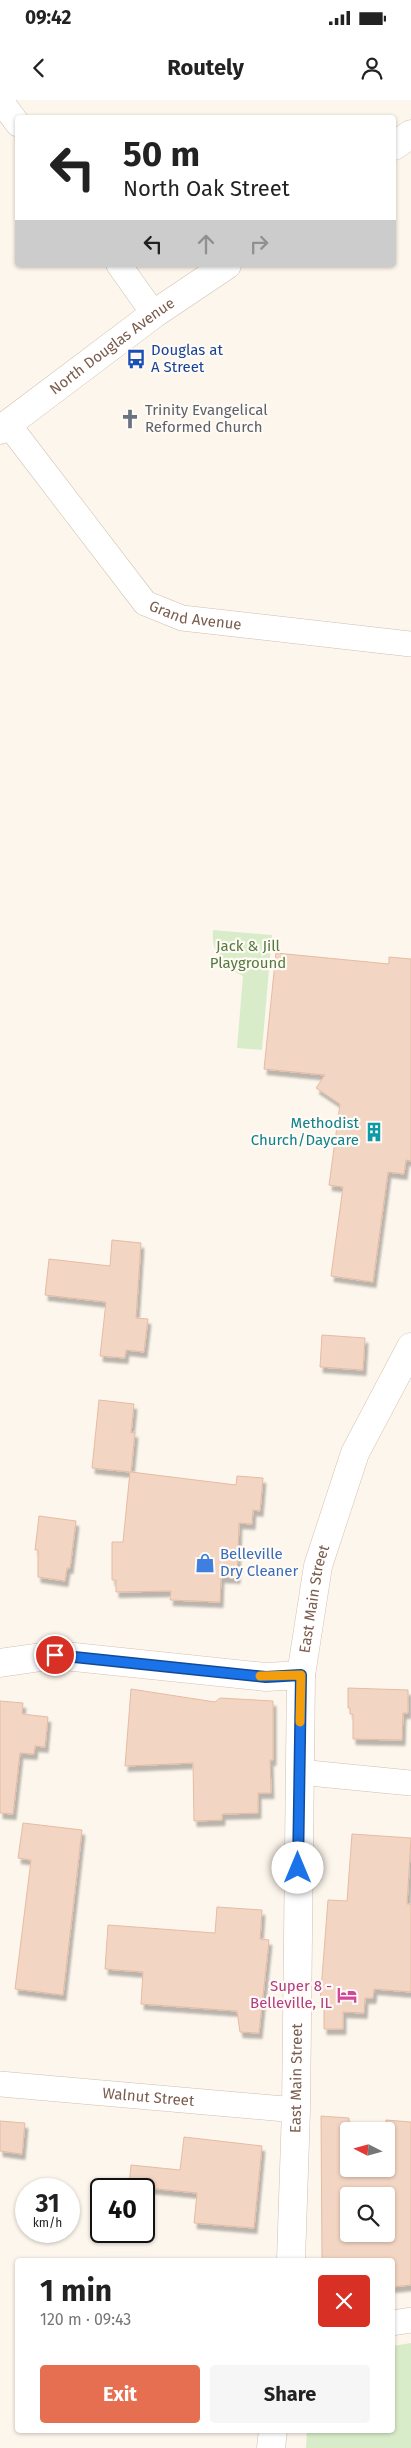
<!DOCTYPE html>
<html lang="en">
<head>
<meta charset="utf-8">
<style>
  :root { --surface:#fff; --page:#f6f6f6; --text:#222; --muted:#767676; --accent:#e76f51 }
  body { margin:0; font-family:"Fira Sans",sans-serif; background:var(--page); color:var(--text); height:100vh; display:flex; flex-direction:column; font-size:19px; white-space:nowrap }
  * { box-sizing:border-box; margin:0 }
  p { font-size:16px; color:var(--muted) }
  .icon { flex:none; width:28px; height:28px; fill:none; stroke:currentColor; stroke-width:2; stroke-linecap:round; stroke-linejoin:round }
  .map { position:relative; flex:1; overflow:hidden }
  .side { position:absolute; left:15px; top:2158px; width:380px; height:175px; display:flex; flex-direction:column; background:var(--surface); border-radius:5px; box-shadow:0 1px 4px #0004 }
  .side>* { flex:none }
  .guide { position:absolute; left:15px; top:15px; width:381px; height:152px; border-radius:5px; box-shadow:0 1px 4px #0004; background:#fff; color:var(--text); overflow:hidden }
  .needle { width:32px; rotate:276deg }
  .controls { position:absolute; left:340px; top:2022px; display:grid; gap:10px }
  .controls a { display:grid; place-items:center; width:55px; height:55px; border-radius:5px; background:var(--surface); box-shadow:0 1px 4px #0004; font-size:25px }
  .speed { position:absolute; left:15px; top:2078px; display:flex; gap:10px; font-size:25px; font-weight:700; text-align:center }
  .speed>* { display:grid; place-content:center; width:65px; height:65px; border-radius:50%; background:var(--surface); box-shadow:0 1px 4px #0004; line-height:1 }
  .speed small { font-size:12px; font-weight:400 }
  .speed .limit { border:2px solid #111; border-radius:8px; background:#fff; color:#111 }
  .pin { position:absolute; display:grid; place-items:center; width:42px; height:42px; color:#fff; margin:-21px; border:2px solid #fff; border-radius:50%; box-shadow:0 1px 5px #0007 }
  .me { position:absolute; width:55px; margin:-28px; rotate:0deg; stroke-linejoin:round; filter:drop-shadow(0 0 4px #0008) }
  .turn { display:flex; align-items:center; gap:18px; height:105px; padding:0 25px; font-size:22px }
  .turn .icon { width:65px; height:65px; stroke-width:2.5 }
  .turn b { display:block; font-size:35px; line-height:42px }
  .lanes { display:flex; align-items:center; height:48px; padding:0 25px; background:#0003; justify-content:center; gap:25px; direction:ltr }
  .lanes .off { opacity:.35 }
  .round { display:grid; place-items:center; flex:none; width:52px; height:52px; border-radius:5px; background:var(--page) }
  .head { display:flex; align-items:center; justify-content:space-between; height:85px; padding:0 25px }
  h1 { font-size:30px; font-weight:700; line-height:38px }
  .cta { display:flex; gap:10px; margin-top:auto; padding:10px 25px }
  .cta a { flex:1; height:58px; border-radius:5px; background:var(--accent); color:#fff; font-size:20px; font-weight:700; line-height:58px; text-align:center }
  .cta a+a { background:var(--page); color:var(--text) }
  .status { display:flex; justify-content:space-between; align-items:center; height:35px; padding:0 25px; background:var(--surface); direction:ltr }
  .status svg { height:14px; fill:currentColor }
  header { display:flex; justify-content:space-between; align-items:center; height:65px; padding:0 25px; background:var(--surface); font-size:22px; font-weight:700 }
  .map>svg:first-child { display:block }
  .green { fill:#d8ecc9 }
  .building { fill:#f3d5c3; stroke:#e6bba3; fill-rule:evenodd; filter:url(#shadow) }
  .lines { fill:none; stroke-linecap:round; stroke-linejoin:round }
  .minor-casing { stroke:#d1beb0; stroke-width:26 }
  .tertiary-casing { stroke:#d1beb0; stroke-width:29 }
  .secondary-casing { stroke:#d6c0b0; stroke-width:29 }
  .minor { stroke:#fff; stroke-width:25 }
  .tertiary { stroke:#fff; stroke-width:28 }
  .secondary { stroke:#fff; stroke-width:28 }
  .route-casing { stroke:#114b97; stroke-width:12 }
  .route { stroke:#1a73e8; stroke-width:9 }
  .slow { stroke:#f59e0b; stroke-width:9 }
  .labels { text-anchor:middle; stroke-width:4.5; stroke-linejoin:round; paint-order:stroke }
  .street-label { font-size:15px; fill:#7a5c4d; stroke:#fffaf3 }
  .transit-label { font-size:15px; fill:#164399; stroke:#fffaf3; text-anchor:start }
  .worship-label { font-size:15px; fill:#5b616d; stroke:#fffaf3; text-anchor:start }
  .park-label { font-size:15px; fill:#537a41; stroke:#fffaf3 }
  .culture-label { font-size:15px; fill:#0d838f; stroke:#fffaf3; text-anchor:end }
  .shop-label { font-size:15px; fill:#366cbe; stroke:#fffaf3; text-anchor:start }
  .hotel-label { font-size:15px; fill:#b23c85; stroke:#fffaf3; text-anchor:end }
</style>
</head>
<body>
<div class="status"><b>09:42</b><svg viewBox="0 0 49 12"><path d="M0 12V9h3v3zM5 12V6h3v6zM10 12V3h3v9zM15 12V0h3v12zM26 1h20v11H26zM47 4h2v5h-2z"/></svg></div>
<header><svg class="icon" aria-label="back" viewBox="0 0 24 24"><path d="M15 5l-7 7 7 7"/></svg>Routely<svg class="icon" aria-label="person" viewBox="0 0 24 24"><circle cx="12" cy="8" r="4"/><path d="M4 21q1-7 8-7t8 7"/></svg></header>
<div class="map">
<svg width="411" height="2348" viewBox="0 0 411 2348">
  <defs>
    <filter id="shadow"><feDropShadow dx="3" dy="5.5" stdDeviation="1" flood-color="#0004"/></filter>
  </defs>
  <rect width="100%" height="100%" fill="#fdf6ec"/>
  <path class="green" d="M213,830l59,5 -10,115 -25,-2 6,-72c-20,-10 -32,-22 -30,-46z
    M411,2243v105h-105l1,-18h85l1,-84z"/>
  <path class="building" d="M276,853l113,11v-7l22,2v202l-5,-1 -2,14 -16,-2 -15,110 -42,-6 12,-89 -14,-2 11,-81 -24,-16 9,-13 -61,-6z
    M112,1140l29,3 -5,75 12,1 -4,33 -18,-2 -1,8 -25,-2 6,-54 -61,-7 4,-36 61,7z
    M322,1235l43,3 -2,32 -43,-3z
    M99,1300l35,4 -3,29 4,-1 -4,40 105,13 1,-9 26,2 -3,33 -7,-1 -1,14 -13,-1 -2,55 -16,-1 -1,25 -50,-2 1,-9 -55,1v-12h-4v-38h11l7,-70 -38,-4z
    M39,1416l37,5 -6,47h-3l-2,13 -27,-4v-27h-3z
    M348,1588l60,2v23h-5l-1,27 -49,-1v-25h-3v-6h-2z
    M131,1589l84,13 5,-4 53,3v59h-3l1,33h-13v20l-36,1v6l-28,1 -1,-58 -68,3z
    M0,1601l23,2 -1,11 26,3 -3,30 -10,-1 -1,8 -14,-1 -7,61 -13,-1z
    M23,1723l59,7 -19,165 -48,-6 16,-129 -13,-2z
    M352,1734l59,4 -4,66h4v88l-37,-3 -1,9h-8l-1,15 -21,-1v17h-19v-26h-4l8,-103 19,1z
    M217,1807l45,3 -2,29 9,1 -10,93 -19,-1 -3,-21 -96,-7 2,-32 -38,-3 3,-44 107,8z
    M321,2016l28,2v51h37v-49l25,2v163l-19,2v-27h-70zM349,2096h37v38h-37z
    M0,2021l25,2 -3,31 -22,-3z
    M184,2037l78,9 -8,82 -60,-5 3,-30 -68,-7 2,-21 49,5z"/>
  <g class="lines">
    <defs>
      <g id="minor">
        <path d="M0,0l18,24"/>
        <path d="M119,165l35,49"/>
        <path id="s1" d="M8,324l137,179 37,15 229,26"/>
        <path d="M299,1672l112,11"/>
        <path id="s2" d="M0,1984l296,26"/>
        <path d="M392,2223l19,-3"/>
      </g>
      <g id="tertiary">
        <path d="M394,46l17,-12"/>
        <path id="s3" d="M0,330l154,-116 73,-49"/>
        <path id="s4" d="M291,2160l5,-150 5,-435"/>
        <path d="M271,2348l2,-18"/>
      </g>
      <g id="secondary">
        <path id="s5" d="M0,1563l55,-8 211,22 35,-2 17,-109 37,-113 56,-106"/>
      </g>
    </defs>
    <use href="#minor" class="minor-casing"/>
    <use href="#tertiary" class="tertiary-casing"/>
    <use href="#secondary" class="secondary-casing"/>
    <use href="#minor" class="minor"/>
    <use href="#tertiary" class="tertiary"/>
    <use href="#secondary" class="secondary"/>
  </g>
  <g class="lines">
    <defs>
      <path id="route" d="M55,1555l211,22 35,-2 -3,193"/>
    </defs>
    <use href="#route" class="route-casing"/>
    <use href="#route" class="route"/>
    <path class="slow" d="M260,1576l41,-1 -1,47"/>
  </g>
  <defs>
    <symbol id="bus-bare" viewBox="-9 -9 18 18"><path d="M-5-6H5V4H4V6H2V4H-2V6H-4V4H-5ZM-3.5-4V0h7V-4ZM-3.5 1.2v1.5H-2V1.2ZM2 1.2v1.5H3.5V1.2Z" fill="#1a4fb4" stroke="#fffaf3" stroke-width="2.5" paint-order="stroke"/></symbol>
    <symbol id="church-bare" viewBox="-9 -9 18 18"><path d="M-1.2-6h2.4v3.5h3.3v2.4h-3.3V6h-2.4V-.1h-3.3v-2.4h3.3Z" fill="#6b7280" stroke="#fffaf3" stroke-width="2.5" paint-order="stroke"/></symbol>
    <symbol id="building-bare" viewBox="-9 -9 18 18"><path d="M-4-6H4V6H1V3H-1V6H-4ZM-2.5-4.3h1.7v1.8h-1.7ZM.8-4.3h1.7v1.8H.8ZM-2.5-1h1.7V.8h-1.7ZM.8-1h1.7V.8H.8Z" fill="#0f9aa8" stroke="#fffaf3" stroke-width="2.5" paint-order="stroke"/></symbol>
    <symbol id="shop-bare" viewBox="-9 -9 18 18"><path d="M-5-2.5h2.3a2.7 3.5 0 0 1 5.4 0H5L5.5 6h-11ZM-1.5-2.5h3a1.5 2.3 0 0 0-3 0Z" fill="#3f7fe0" stroke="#fffaf3" stroke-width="2.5" paint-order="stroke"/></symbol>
    <symbol id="hotel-bare" viewBox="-9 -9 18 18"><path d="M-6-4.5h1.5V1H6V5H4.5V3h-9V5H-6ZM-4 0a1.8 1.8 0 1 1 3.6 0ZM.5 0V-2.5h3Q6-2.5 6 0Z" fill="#d1479c" stroke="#fffaf3" stroke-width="2.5" paint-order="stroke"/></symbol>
  </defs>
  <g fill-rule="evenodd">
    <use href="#bus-bare" x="122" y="245" width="28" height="28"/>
    <use href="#church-bare" x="116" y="305" width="28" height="28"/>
    <use href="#building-bare" x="360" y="1018" width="28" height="28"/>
    <use href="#shop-bare" x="191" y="1449" width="28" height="28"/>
    <use href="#hotel-bare" x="333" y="1881" width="28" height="28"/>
  </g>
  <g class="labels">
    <g class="street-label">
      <text dy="5" stroke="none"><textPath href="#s3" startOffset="140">North Douglas Avenue</textPath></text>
      <text dy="5" stroke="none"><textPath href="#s1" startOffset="278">Grand Avenue</textPath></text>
      <text dy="5" stroke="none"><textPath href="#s5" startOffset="380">East Main Street</textPath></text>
      <text dy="5" stroke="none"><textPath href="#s4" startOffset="182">East Main Street</textPath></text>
      <text dy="5" stroke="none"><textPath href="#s2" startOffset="149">Walnut Street</textPath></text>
    </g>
    <g class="transit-label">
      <text x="151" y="255">Douglas at<tspan x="151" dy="17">A Street</tspan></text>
    </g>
    <g class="worship-label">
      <text x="145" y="315">Trinity Evangelical<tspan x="145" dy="17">Reformed Church</tspan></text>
    </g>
    <g class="park-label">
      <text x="248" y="851">Jack &amp; Jill<tspan x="248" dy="17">Playground</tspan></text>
    </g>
    <g class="culture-label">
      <text x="359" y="1028">Methodist<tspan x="359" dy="17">Church/Daycare</tspan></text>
    </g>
    <g class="shop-label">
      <text x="220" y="1459">Belleville<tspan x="220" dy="17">Dry Cleaner</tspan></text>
    </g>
    <g class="hotel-label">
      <text x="332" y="1891">Super 8 -<tspan x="332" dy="17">Belleville, IL</tspan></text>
    </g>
  </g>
</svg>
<div class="controls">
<a><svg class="needle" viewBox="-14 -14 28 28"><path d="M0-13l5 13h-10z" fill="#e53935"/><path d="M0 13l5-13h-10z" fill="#767676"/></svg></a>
<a><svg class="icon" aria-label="search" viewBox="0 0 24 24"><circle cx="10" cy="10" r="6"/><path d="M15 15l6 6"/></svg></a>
</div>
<div class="speed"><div>31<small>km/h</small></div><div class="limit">40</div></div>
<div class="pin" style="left:55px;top:1555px;background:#d93025"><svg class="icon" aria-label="arrive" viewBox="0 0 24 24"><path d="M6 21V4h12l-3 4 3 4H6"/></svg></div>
<svg class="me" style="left:298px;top:1768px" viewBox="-20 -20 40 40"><circle r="19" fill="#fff"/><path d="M0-13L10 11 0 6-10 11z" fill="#1a73e8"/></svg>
<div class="guide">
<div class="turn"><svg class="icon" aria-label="left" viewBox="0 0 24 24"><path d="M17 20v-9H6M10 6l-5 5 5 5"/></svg><div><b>50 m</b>North Oak Street</div></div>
<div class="lanes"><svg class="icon" aria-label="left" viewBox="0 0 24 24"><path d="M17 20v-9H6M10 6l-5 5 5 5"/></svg><svg class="icon off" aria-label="ahead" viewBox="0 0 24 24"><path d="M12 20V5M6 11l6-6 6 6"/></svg><svg class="icon off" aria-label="right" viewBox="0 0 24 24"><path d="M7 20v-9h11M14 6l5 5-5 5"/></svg></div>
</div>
<section class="side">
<div class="head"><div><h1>1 min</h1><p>120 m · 09:43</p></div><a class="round" style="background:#d93025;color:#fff"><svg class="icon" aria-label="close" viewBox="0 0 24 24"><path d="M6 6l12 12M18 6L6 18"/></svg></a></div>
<div class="cta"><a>Exit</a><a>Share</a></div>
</section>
</div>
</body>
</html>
